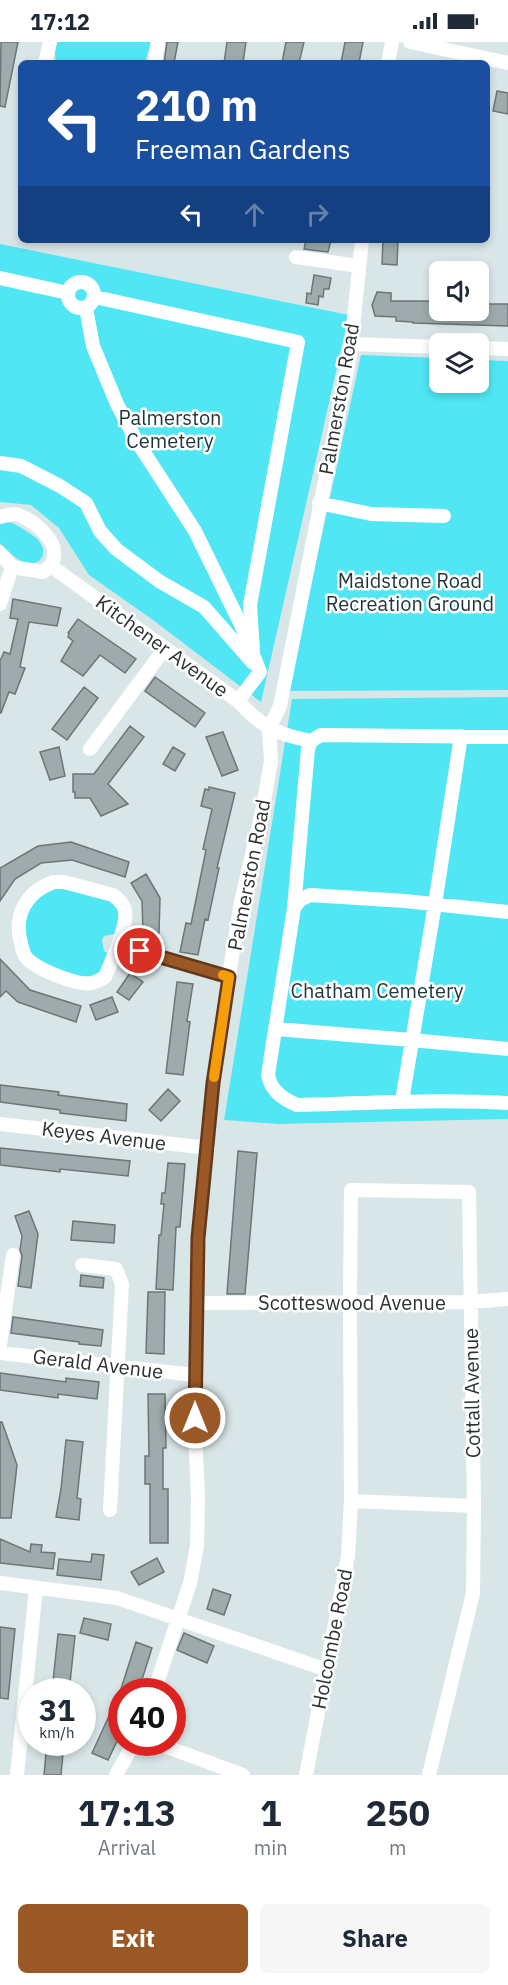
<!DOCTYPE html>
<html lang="en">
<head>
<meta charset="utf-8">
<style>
  :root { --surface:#fff; --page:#f6f6f7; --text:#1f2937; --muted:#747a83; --accent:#9a5826 }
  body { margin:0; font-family:"IBM Plex Sans",sans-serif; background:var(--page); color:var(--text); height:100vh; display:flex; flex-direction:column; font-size:22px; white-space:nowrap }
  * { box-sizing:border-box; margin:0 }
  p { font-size:20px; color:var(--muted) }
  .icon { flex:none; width:33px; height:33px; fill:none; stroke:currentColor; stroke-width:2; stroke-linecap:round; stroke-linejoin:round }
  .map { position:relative; height:1733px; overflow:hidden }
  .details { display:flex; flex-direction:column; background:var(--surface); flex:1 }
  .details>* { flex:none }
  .top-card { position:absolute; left:18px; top:18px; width:472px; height:183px; border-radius:9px; box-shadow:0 3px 9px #0003; background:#1a4fa0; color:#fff; overflow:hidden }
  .fabs { position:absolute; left:429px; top:219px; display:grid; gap:12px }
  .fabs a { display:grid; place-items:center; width:60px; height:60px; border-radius:9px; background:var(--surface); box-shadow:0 3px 9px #0003; font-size:30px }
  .speed { position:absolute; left:18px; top:1636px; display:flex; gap:12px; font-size:30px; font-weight:700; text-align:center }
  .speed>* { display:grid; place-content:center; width:78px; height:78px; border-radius:50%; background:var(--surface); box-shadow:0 3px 9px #0003; line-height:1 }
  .speed small { font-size:15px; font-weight:400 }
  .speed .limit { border:9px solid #d22; background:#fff; color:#111 }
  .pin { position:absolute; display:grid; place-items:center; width:51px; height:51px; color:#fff; margin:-26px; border:3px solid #fff; border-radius:50%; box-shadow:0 2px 6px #0007 }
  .me { position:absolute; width:66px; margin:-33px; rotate:0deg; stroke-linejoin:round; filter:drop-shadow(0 0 4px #0008) }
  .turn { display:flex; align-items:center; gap:21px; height:126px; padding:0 18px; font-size:27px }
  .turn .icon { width:78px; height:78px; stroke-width:2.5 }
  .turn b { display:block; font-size:42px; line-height:51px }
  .lanes { display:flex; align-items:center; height:57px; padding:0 18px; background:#0003; justify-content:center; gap:30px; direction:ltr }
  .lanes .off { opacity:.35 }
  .eta { display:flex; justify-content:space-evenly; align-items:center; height:102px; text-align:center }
  .eta b { font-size:36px; font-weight:700; line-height:42px }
  .primary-button { display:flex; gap:12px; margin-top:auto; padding:12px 18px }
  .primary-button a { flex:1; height:69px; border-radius:9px; background:var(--accent); color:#fff; font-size:24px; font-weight:700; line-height:69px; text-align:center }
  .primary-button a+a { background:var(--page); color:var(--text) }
  .status { display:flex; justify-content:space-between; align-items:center; height:42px; padding:0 30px; background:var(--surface); direction:ltr }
  .status svg { height:16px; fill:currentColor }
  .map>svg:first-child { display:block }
  .green { fill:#51e6f4 }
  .building { fill:#9eaaab; stroke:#6a7677; stroke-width:1.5 }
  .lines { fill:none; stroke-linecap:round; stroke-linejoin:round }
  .minor { stroke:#fff; stroke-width:14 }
  .route-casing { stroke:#643919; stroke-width:15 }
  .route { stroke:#9a5826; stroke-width:10 }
  .slow { stroke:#f59e0b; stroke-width:10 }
  .labels { text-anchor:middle; stroke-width:5; stroke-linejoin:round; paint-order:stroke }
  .street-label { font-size:20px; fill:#2c3132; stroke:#fff }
  .park-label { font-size:20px; fill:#1d3639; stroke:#fff }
</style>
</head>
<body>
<div class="status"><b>17:12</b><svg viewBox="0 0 49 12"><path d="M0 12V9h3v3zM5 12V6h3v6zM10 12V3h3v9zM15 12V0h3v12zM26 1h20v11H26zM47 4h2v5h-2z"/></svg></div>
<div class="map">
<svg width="508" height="1733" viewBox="0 0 508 1733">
  <rect width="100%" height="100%" fill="#d9e6e8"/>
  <path class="green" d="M57,0h93v3l-5,18h-89l-1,-11z
    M0,202l349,71 -88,387 -108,-82 -64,-45 -30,-47 -28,-23 -31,-3z
    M361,313l78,3 1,24h38l1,-22 29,1v329l-220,1z
    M5,480c8,0 11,3 18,7 6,4 14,8 18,15 8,14 -6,24 -19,18 -8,-5 -15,-12 -22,-19v-19z
    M508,655v422l-230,5 -54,-4 68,-421z
    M64,844l45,14c14,9 10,20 6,34l-11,2 -2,4 2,11 5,3 -7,16 -9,6 -12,1 -41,-14 -9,-10 -8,-22 7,-28 20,-15z"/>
  <path class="building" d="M1,0h17l-13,65 -5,-1z
    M167,0h11l-4,21h-10z
    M227,0h19l-3,21h-19z
    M286,0h18l-5,21h-17z
    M345,0h18l-4,21h-18z
    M497,49l11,2v21l-15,-3z
    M306,198h25l-3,12 -24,-3z
    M383,198h15l-1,25 -15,-1z
    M314,233l17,3 -2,11h-5l-1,8 -4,-1 -1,9 -12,-2 1,-10 4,1z
    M377,250l14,1v8h46v9h41v-6h30v22l-95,-3v-1l-17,-1v-4l-21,-1 -3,-11z
    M13,557l48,9 -4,18 -28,-4 -9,45 5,1 -10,26 -6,-2 -8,21h-1v-52l4,-9 6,2 8,-35 -8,-1z
    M78,577l58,40 -11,14 -25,-18 -17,21 -22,-15 12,-20 -5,-4 1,-3 -1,-1z
    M155,635l50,36 -10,14 -50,-36z
    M84,645l14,11 -31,42 -15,-11z
    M130,684l14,11 -36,47 20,20 -27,12 -11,-18h-15v-6h-2v-18h21z
    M223,690l15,38 -16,6 -16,-39z
    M59,705l6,29 -15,4 -10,-28z
    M173,705l12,7 -10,17 -12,-7z
    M209,745l26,6 -18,75h2l-11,52 -3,-1 -7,36 -18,-3 6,-29 5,1 15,-74 -3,-1 9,-40 -11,-3 4,-17 4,1z
    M71,800l58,20 -4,15 -53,-17 -31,3 -26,16 -15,22v-33l38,-22z
    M146,832l14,24 -1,35h-16l-1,-32 -11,-18z
    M0,917l30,31 51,16 -5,16 -58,-20 -12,-11 -6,6z
    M130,931l13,9 -14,18 -12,-8z
    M177,940l16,2 -6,37 3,1 -7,53 -17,-2z
    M112,955l6,15 -22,8 -6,-15z
    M0,1043l59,7 -1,3 69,9 -1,17 -66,-8v-3l-60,-8z
    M168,1047l12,12 -19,20 -12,-11z
    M0,1106l130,13 -2,15 -68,-7v3l-60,-7z
    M238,1109l19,2 -12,141h-18z
    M168,1121l17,1 -5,63h-4l-3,63 -17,-1 3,-54h2l3,-31h-3l1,-11h3z
    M29,1169l9,23 -7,54 -13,-2 4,-30 -2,-6 2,-14 -7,-20z
    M73,1179l42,4 -1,18 -43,-3z
    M81,1233l23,3 -1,10 -23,-2z
    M148,1250h17l-1,62 -18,-1z
    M13,1275l90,13 -2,16 -22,-2v-2l-68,-9z
    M0,1331l66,9v-4l33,4 -2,17 -39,-5v4l-58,-8z
    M148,1352h17l1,54h-3v41h5v54h-18v-59h-5v-28h4z
    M0,1380h2l15,43 -6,53h-11z
    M66,1398l17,2 -6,56 4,1 -2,21 -23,-3 5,-28z
    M0,1497l30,13 1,-8 11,1 -1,7 14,1 -2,16 -53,-6z
    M92,1512l12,1 -3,25 -44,-5 2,-16 32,3z
    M157,1516l7,14 -25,13 -8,-13z
    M213,1547l18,6 -7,20 -17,-6z
    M84,1576l27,6 -3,16 -28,-7z
    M0,1585l15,2 -7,70 -8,-1z
    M184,1591l30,13 -7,17 -30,-13z
    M58,1592l17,2 -6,56 -17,-1z
    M136,1600l16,6 -14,44h-16v39l-14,29 -16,-7 28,-61z
    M47,1701h17l-3,32h-17z"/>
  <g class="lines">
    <path class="minor" d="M410,0l98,21
      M45,21l5,-21
      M155,21l3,-21
      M388,21l4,-21
      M296,215l63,9
      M0,236l68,15
      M68 253a13 13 0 1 1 26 0a13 13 0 1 1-26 0Z
      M95,255l203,45 -48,263 3,46
      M86,266l7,38 24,58 19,36 59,91 48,98 17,43 -22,29
      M351,302l89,3
      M478,306l30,1
      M0,421l21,3 39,20 26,17 14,28 16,18 43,32 45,26 49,56
      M319,461l52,11 73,2
      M0,475c4,-1 10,-3 14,-3 16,2 44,26 40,43 -1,8 -6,11 -11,15l-31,-5 -12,-14
      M51,524l187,135c24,26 38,33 73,40
      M0,562l12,-37
      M90,707l75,-101
      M54,840h10l49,13c5,4 11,9 12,16 3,16 -14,51 -20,66 -4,2 -9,5 -13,6 -14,3 -58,-14 -67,-27 -2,-4 -3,-8 -4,-13 -8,-28 6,-52 33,-61z
      M294,866l14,-159 3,-8 10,-6 187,2
      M508,870l-103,-11 -95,-6 -10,5 -6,8 -26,167c3,16 15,24 29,30 70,-2 140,-6 211,-2
      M118,903l111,32
      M276,987l135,11 97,9
      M402,1059l33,-197 26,-168
      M0,1082l208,24
      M82,1223l34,4 6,15 -12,226
      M196,1261l273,-1 39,-3
      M0,1303l13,-90
      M0,1311l195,22
      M351,1459l123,5
      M0,1541l117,15 210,72
      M154,1650l36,-109 7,-37 1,-49 -3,-64 1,-102 1,-66 3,-55 13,-127 10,-71 18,-110 22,-95 8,-46 -2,-32 11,-23 70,-350 12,-116
      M156,1701l87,32
      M17,1733l19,-187
      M116,1733l18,-32
      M306,1733l42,-219 3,-55 -1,-198 1,-113 118,2 5,314 -1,87 -44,182"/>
  </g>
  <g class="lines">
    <defs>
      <path id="route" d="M140,909l89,26 -16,106 -15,155 -3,180"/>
    </defs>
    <use href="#route" class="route-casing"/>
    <use href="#route" class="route"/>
    <path class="slow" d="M214,1035l15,-100 -6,-2"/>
  </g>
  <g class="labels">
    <g class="street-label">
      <text transform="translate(339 357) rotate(-80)" y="7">Palmerston Road</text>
      <text transform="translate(162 604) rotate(36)" y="7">Kitchener Avenue</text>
      <text transform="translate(249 833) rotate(-79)" y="7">Palmerston Road</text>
      <text transform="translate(104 1094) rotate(7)" y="7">Keyes Avenue</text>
      <text x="352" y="1268">Scotteswood Avenue</text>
      <text transform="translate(98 1322) rotate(7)" y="7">Gerald Avenue</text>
      <text transform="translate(472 1351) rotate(-91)" y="7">Cottall Avenue</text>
      <text transform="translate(332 1597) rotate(-79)" y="7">Holcombe Road</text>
    </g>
    <g class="park-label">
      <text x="170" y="383">Palmerston<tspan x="170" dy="23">Cemetery</tspan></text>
      <text x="410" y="546">Maidstone Road<tspan x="410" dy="23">Recreation Ground</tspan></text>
      <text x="377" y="956">Chatham Cemetery</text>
    </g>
  </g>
</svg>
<div class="fabs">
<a><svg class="icon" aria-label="sound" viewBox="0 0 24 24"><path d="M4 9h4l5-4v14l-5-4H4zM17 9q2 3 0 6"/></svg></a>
<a><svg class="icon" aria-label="layers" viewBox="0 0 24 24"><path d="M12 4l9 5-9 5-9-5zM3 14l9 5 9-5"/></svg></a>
</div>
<div class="speed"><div>31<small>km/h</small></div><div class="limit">40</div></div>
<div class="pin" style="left:140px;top:909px;background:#d93025"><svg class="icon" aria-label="arrive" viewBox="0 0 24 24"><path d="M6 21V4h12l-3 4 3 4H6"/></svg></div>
<svg class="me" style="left:195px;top:1376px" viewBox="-20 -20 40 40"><circle r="17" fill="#9a5826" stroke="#fff" stroke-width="3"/><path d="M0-11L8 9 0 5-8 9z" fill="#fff"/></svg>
<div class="top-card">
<div class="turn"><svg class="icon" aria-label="left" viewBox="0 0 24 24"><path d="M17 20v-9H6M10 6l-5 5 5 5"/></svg><div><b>210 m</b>Freeman Gardens</div></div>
<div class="lanes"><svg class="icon" aria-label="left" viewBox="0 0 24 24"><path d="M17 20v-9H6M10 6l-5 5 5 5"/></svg><svg class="icon off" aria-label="ahead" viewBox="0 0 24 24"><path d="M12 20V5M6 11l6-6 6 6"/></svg><svg class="icon off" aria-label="right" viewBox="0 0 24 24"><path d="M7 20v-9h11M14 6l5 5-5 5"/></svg></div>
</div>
</div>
<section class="details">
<div class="eta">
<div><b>17:13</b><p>Arrival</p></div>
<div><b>1</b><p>min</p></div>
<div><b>250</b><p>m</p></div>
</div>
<div class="primary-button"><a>Exit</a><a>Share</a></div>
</section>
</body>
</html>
